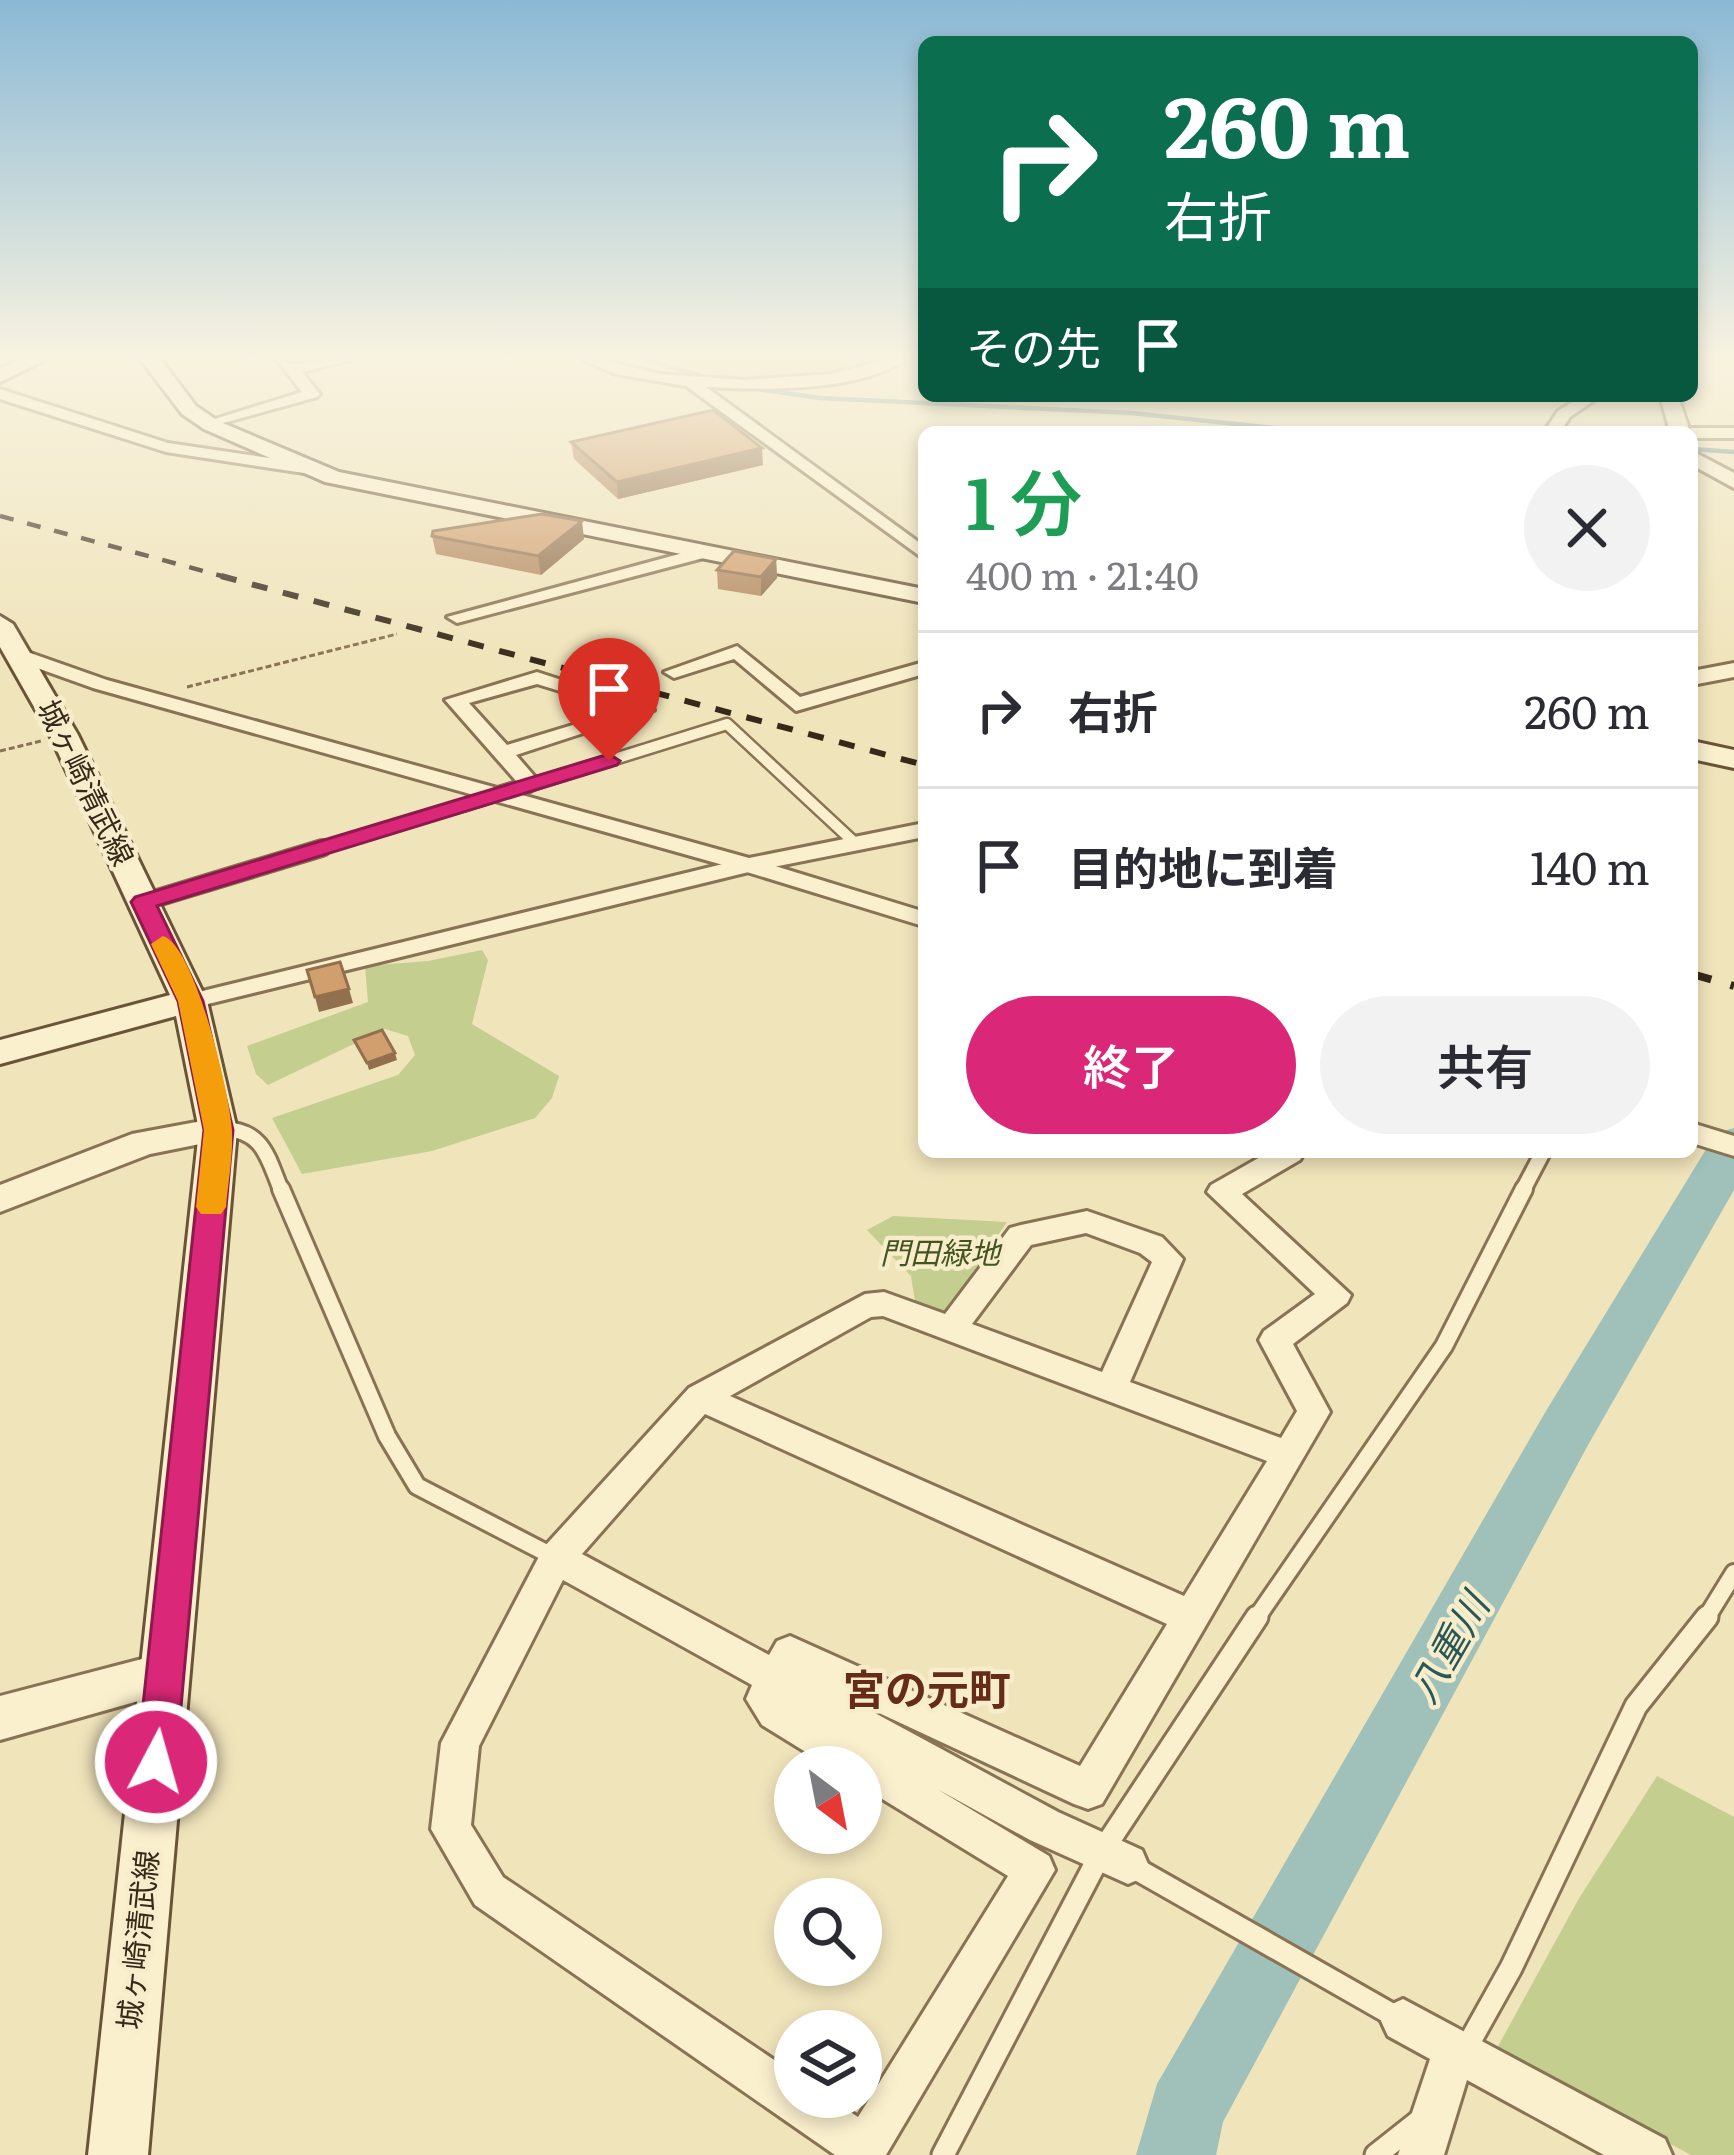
<!DOCTYPE html>
<html lang="ja">
<head>
<meta charset="utf-8">
<style>
  :root { --surface:#fff; --page:#f2f2f3; --text:#2b2b33; --muted:#7c7c81; --line:#e1e1e2; --accent:#db2777 }
  body { margin:0; font-family:Literata,"Noto Sans JP",serif; background:var(--page); color:var(--text); height:100vh; display:flex; flex-direction:column; font-size:45px; white-space:nowrap }
  * { box-sizing:border-box; margin:0 }
  p { font-size:39px; color:var(--muted) }
  .icon { flex:none; width:66px; height:66px; fill:none; stroke:currentColor; stroke-width:2; stroke-linecap:round; stroke-linejoin:round }
  .map { position:relative; flex:1; overflow:hidden }
  .side { position:absolute; left:918px; top:426px; width:780px; height:732px; display:flex; flex-direction:column; background:var(--surface); border-radius:18px; box-shadow:0 6px 18px #0003 }
  .side>* { flex:none }
  .hud { position:absolute; left:918px; top:36px; width:780px; height:366px; border-radius:18px; box-shadow:0 6px 18px #0003; background:#0b6e4f; color:#fff; overflow:hidden }
  .needle { width:78px; rotate:148deg }
  .buttons { position:absolute; left:774px; top:1746px; display:grid; gap:24px }
  .buttons a { display:grid; place-items:center; width:108px; height:108px; border-radius:50%; background:var(--surface); box-shadow:0 6px 18px #0003; font-size:60px }
  .pin { position:absolute; display:grid; place-items:center; width:102px; height:102px; color:#fff; margin:-123px -51px; border-radius:50% 50% 50% 0; rotate:-45deg; box-shadow:0 0 12px #0007 }
  .pin .icon { rotate:45deg }
  .me { position:absolute; width:132px; margin:-66px; rotate:6deg; stroke-linejoin:round; filter:drop-shadow(0 0 9px #0008) }
  .turn { display:flex; align-items:center; gap:42px; height:252px; padding:0 48px; font-size:54px }
  .turn .icon { width:156px; height:156px; stroke-width:2.5 }
  .turn b { display:block; font-size:84px; line-height:102px }
  .then { display:flex; align-items:center; height:114px; padding:0 48px; background:#0003; gap:24px; font-size:45px }
  .round { display:grid; place-items:center; flex:none; width:126px; height:126px; border-radius:63px; background:var(--page) }
  .summary { display:flex; align-items:center; justify-content:space-between; height:204px; padding:0 48px }
  h1 { font-size:72px; font-weight:600; line-height:90px; color:#1e9e55 }
  .primary-button { display:flex; gap:24px; margin-top:auto; padding:24px 48px }
  .primary-button a { flex:1; height:138px; border-radius:72px; background:var(--accent); color:#fff; font-size:48px; font-weight:600; line-height:138px; text-align:center }
  .primary-button a+a { background:var(--page); color:var(--text) }
  ul { padding:0; list-style:none }
  li { display:flex; align-items:center; gap:36px; height:156px; padding:0 48px; border-top:3px solid var(--line) }
  li div { flex:1 }
  li b { display:block; font-size:45px }
  li em { font-style:normal }
  .map>svg:first-child { display:block }
  .green { fill:#c3ce8f }
  .lines { fill:none; stroke-linecap:round; stroke-linejoin:round }
  .stream { stroke:#678e87; stroke-width:4.5 }
  .river { fill:#9fc1b9; fill-rule:evenodd }
  .service-far3-casing { stroke:#887354; stroke-width:15 }
  .service-far2-casing { stroke:#887354; stroke-width:20 }
  .service-far1-casing { stroke:#887354; stroke-width:22 }
  .service-casing { stroke:#887354; stroke-width:27 }
  .minor-casing { stroke:#887354; stroke-width:6 }
  .tertiary-casing { stroke:#887354; stroke-width:6 }
  .secondary-casing { stroke:#695437; stroke-width:6 }
  .path { stroke:#887354; stroke-width:3; stroke-dasharray:6 3; stroke-linecap:butt }
  .service-far3 { stroke:#fbf0ce; stroke-width:10 }
  .service-far2 { stroke:#fbf0ce; stroke-width:14 }
  .service-far1 { stroke:#fbf0ce; stroke-width:16 }
  .service { stroke:#fbf0ce; stroke-width:21 }
  .minor { fill:#fbf0ce; fill-rule:evenodd }
  .tertiary { fill:#fbf0ce; fill-rule:evenodd }
  .secondary { fill:#fbf0ce; fill-rule:evenodd }
  .rail-far2 { stroke:#36291a; stroke-width:4.5; stroke-dasharray:14 14; stroke-linecap:butt }
  .rail-far1 { stroke:#36291a; stroke-width:6; stroke-dasharray:16 16; stroke-linecap:butt }
  .rail { stroke:#36291a; stroke-width:8; stroke-dasharray:20 20; stroke-linecap:butt }
  .wall { fill:#b4885f }
  .shaded-wall { fill:#926f4d }
  .building { fill:#d19e6e; stroke:#926f4d; stroke-width:3 }
  .route { fill:#db2777; stroke:#8e194d; stroke-width:3 }
  .slow { fill:#f59e0b }
  .labels { text-anchor:middle; stroke-width:9; stroke-linejoin:round; paint-order:stroke }
  .street-label { font-size:30px; fill:#36291a; stroke:#f7edcb }
  .park-label { font-size:30px; font-style:italic; fill:#43541f; stroke:#f7edcb }
  .near-water-label { font-size:39px; font-style:italic; fill:#285757; stroke:#f7edcb }
  .near-quarter-label { font-size:42px; font-weight:bold; fill:#652c17; stroke:#f7edcb }
</style>
</head>
<body>
<div class="map">
<svg width="1734" height="2155" viewBox="0 0 1734 2155">
  <rect width="100%" height="100%" fill="#f0e4bb"/>
  <path class="green" d="M667,360h216l-48,10 -108,8z
    M482,950l6,10 -16,64 87,52 -7,22 -17,20 -103,33 -130,23 -30,-56 126,-43 17,-20 -7,-19 -23,-7 -117,56 -12,-11 -9,-28 121,-44 -3,-36 63,-5z
    M893,1216l114,6 -62,91 -30,-12 -4,-25 -44,-46z
    M1657,1776l77,41v338h-43l-195,-105 82,-150z"/>
  <g class="lines">
    <path class="stream" d="M648,360l68,20
      M730,385l90,13 311,15 181,19
      M1692,449l42,3"/>
    <path class="river" d="M1734,1128v62l-146,255 -365,677 -7,33h-80l21,-71 389,-673 170,-278z"/>
    <defs>
      <path id="service-far3" d="M531,785l196,-61 129,120
        M312,851l189,-57"/>
      <path id="service-far2" d="M144,902l178,-54
        M191,1001l557,-136 176,54
        M223,1129c42,1 45,31 59,63
        M1522,1192l21,-40"/>
      <path id="service-far1" d="M281,1189l106,247 30,50 139,72
        M1255,1620l189,-274 80,-157
        M1705,1620l29,-47"/>
      <path id="service" d="M1133,1867l267,152
        M1464,2052l47,-84 125,-262 71,-89
        M943,2155l158,-302 156,-236
        M1376,2155l43,-34"/>
      <path id="minor" d="M277,360l18,4 56,-4 -49,12 18,22 -3,3 -112,31v-6l97,-30z
        M583,360h21l55,14 85,6 86,-6 55,-14h21c-48,32 -143,30 -200,27l218,159v13l-238,-173 -70,-12z
        M0,389l168,54 136,20 8,5 -8,5 -138,-21 -166,-53z
        M1582,396l14,3 -26,18 -10,15h-16l14,-21z
        M1692,428h42v10h-42v-6h-7z
        M705,547l9,5 -3,4 -254,67 -10,-6z
        M737,646l63,51 124,-35v12l-128,37 -62,-52 -60,19 -10,-6z
        M19,649l88,31 390,108 20,-6 -72,-82 92,-28 117,38 -138,45 26,30 -20,10 227,63 175,-35v14l-176,35 -655,-184 -81,-29 -3,-4zM537,684l85,26 -115,35 -38,-42z
        M1692,1123l42,13v20l-42,-13z
        M1269,1152l35,1 -4,7 -58,34 109,101 -4,8 -54,41 37,68 -228,392 -14,5 -14,-5 -225,-105 209,113 84,38 6,14 -6,14 -14,6 -98,-44 -93,-51 112,67 6,14 -169,285h-51l-360,-250 -44,-76 10,-86 103,-196 145,-159 176,-94 19,-2 61,22 65,-86 11,-3 66,-14 75,26 21,22 -53,123 151,56 16,-27 -38,-71 5,-9 51,-37 -108,-102 4,-7zM1086,1233l54,20 12,9 -50,110 -130,-48 59,-79zM883,1316l384,145 -83,135 -454,-200 141,-79zM705,1414l462,210 -87,142 -290,-130 -13,5 -8,14 -187,-101zM563,1580l189,105 -6,14 16,26 68,42h31v19l147,90 -150,241 -30,-20h-33v-23l-292,-197 -32,-52 8,-79z
        M1403,1999l262,140 7,16h-68l-137,-75 -23,75h-46l32,-96 -42,-23 -7,-15 7,-15z"/>
      <path id="tertiary" d="M1660,396h18l12,36h-20z
        M1692,451l42,22v15l-42,-23z
        M1734,663v14l-42,8v-14z
        M218,1118l12,4 5,8 -5,8 -80,16 -150,58v-27l132,-51z
        M165,1653l16,6 7,15 -7,15 -181,51v-44z"/>
      <path id="secondary" d="M19,360h26l-45,22v-13z
        M141,360h20l35,46 22,15 121,51 585,117v14l-599,-121 -121,-53 -22,-15z
        M0,616l13,8 65,111 129,266 30,129 -89,1025h-60l111,-1025 -23,-114 -176,48v-24l170,-45 -120,-260 -50,-88z
        M1692,741l42,9v18l-42,-9z"/>
    </defs>
    <use href="#service-far3" class="service-far3-casing"/>
    <use href="#service-far2" class="service-far2-casing"/>
    <use href="#service-far1" class="service-far1-casing"/>
    <use href="#service" class="service-casing"/>
    <use href="#minor" class="minor-casing"/>
    <use href="#tertiary" class="tertiary-casing"/>
    <use href="#secondary" class="secondary-casing"/>
    <path class="path" d="M187,687l210,-53
      M0,751l41,-10"/>
    <use href="#service-far3" class="service-far3"/>
    <use href="#service-far2" class="service-far2"/>
    <use href="#service-far1" class="service-far1"/>
    <use href="#service" class="service"/>
    <use href="#minor" class="minor"/>
    <use href="#tertiary" class="tertiary"/>
    <use href="#secondary" class="secondary"/>
    <path class="rail-far2" d="M0,516l233,63"/>
    <path class="rail-far1" d="M221,576l703,189"/>
    <path class="rail" d="M1692,974l42,12"/>
  </g>
  <path class="wall" d="M571,442l192,23 -145,34 -44,-40z
    M432,536l152,3 -43,36 -105,-21z
    M776,559l1,19 -16,18 -43,-7 -1,-19z"/>
  <path class="shaded-wall" d="M762,448l1,17 -145,34 -1,-17z
    M582,521l2,18 -43,36 -3,-19z
    M776,559l1,19 -16,18v-19z
    M349,989l4,14 -34,9 -4,-15z
    M395,1053l2,7 -28,10 -2,-7z"/>
  <path class="building" d="M713,410l49,38 -145,34 -46,-40z
    M542,514l40,7 -44,35 -106,-20 1,-5z
    M734,551l42,8 -15,18 -44,-7z
    M340,962l9,27 -34,8 -8,-27z
    M382,1030l13,23 -28,10 -13,-23z"/>
  <linearGradient id="sky" x2="0" y2="1"><stop stop-color="#8bb9d5"/><stop offset="0.54" stop-color="#f8f3e0"/><stop offset="1" stop-color="#f8f3e0" stop-opacity="0"/></linearGradient>
  <rect width="1734" height="662" fill="url(#sky)"/>
  <path class="route" d="M609,754l11,7 -3,4 -460,141 46,95 30,129 -57,632 -6,13 -14,6 -14,-6 -5,-13 67,-632 -26,-129 -47,-99 4,-5z"/>
  <path class="slow" d="M163,936c32,9 68,162 69,196 1,25 -4,50 -6,75l-5,7h-20l-5,-7 8,-77 -26,-129 -27,-57z"/>
  <g class="labels">
    <g class="street-label">
      <text transform="translate(85 783) rotate(64)" y="10">城ヶ崎清武線</text>
      <text transform="translate(139 1940) rotate(-84)" y="10">城ヶ崎清武線</text>
    </g>
    <g class="park-label">
      <text x="940" y="1264">門田緑地</text>
    </g>
    <g class="near-water-label">
      <text transform="translate(1449 1648) rotate(-60)" y="14">八重川</text>
    </g>
    <g class="near-quarter-label">
      <text x="927" y="1705">宮の元町</text>
    </g>
  </g>
</svg>
<div class="buttons">
<a><svg class="needle" viewBox="-14 -14 28 28"><path d="M0-13l5 13h-10z" fill="#e53935"/><path d="M0 13l5-13h-10z" fill="#7c7c81"/></svg></a>
<a><svg class="icon" aria-label="search" viewBox="0 0 24 24"><circle cx="10" cy="10" r="6"/><path d="M15 15l6 6"/></svg></a>
<a><svg class="icon" aria-label="layers" viewBox="0 0 24 24"><path d="M12 4l9 5-9 5-9-5zM3 14l9 5 9-5"/></svg></a>
</div>
<div class="pin" style="left:609px;top:761px;background:#d93025"><svg class="icon" aria-label="arrive" viewBox="0 0 24 24"><path d="M6 21V4h12l-3 4 3 4H6"/></svg></div>
<svg class="me" style="left:156px;top:1762px" viewBox="-20 -20 40 40"><circle r="17" fill="#db2777" stroke="#fff" stroke-width="3"/><path d="M0-11L8 9 0 5-8 9z" fill="#fff"/></svg>
<div class="hud">
<div class="turn"><svg class="icon" aria-label="right" viewBox="0 0 24 24"><path d="M7 20v-9h11M14 6l5 5-5 5"/></svg><div><b>260 m</b>右折</div></div>
<div class="then">その先<svg class="icon" aria-label="arrive" viewBox="0 0 24 24"><path d="M6 21V4h12l-3 4 3 4H6"/></svg></div>
</div>
<section class="side">
<div class="summary"><div><h1>1 分</h1><p>400 m · 21:40</p></div><a class="round"><svg class="icon" aria-label="close" viewBox="0 0 24 24"><path d="M6 6l12 12M18 6L6 18"/></svg></a></div>
<ul>
<li><svg class="icon" aria-label="right" viewBox="0 0 24 24"><path d="M7 20v-9h11M14 6l5 5-5 5"/></svg><div><b>右折</b></div><em>260 m</em></li>
<li><svg class="icon" aria-label="arrive" viewBox="0 0 24 24"><path d="M6 21V4h12l-3 4 3 4H6"/></svg><div><b>目的地に到着</b></div><em>140 m</em></li>
</ul>
<div class="primary-button"><a>終了</a><a>共有</a></div>
</section>
</div>
</body>
</html>
